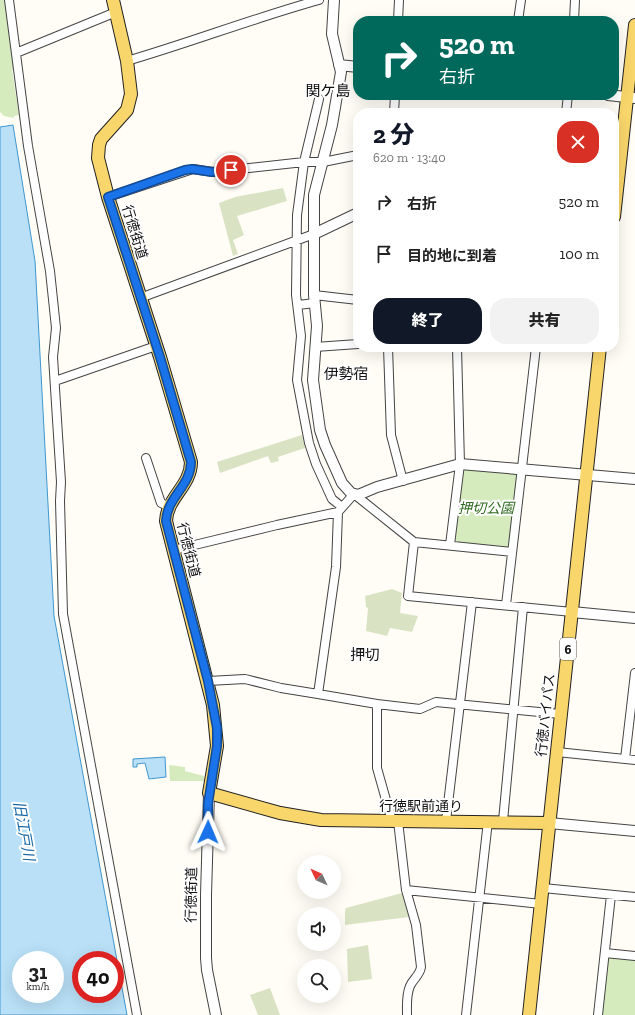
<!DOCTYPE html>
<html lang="ja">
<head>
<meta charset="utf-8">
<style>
  :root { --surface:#fff; --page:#f2f2f2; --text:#222; --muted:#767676; --accent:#111827 }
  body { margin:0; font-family:"Zilla Slab","Noto Sans JP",serif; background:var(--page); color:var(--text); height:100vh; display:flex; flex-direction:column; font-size:15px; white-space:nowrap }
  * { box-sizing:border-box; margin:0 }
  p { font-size:13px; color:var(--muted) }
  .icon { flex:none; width:22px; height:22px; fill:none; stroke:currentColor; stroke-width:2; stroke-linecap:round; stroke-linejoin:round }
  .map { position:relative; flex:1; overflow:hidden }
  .panel { position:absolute; left:353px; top:108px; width:266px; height:244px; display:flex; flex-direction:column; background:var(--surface); border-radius:16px; box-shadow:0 4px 16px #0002 }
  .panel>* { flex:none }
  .guide { position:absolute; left:353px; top:16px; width:266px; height:84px; border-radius:16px; box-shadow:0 4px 16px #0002; background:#00695c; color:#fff; overflow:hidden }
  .needle { width:26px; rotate:314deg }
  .fabs { position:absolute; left:297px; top:855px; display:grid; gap:8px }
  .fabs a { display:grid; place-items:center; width:44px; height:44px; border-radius:50%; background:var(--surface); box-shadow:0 4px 16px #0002; font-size:20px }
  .speed { position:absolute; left:12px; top:951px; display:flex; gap:8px; font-size:20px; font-weight:700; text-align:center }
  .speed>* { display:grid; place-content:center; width:52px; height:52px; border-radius:50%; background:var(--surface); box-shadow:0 4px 16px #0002; line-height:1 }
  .speed small { font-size:10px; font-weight:400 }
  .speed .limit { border:6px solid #d22; background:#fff; color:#111 }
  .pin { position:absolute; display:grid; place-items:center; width:34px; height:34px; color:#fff; margin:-17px; border:2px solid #fff; border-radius:50%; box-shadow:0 1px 4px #0007 }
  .me { position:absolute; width:44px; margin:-22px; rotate:1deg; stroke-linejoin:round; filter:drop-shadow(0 0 3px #0008) }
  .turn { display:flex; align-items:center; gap:14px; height:84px; padding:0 20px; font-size:18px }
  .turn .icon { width:52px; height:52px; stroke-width:2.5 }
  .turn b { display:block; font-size:28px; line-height:34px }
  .round { display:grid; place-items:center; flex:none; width:42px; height:42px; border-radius:16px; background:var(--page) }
  .head { display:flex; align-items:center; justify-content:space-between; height:68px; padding:0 20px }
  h1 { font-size:24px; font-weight:800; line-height:30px; color:var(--accent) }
  .cta { display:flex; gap:8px; margin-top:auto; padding:8px 20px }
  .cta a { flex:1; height:46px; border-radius:16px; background:var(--accent); color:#fff; font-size:16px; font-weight:800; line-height:46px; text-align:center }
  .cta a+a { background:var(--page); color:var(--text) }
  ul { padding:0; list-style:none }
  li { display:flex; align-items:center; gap:12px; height:52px; padding:0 20px }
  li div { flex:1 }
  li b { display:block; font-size:15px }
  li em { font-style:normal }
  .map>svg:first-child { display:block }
  .green { fill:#d5ebbd }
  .cemetery { fill:#d9e3c4 }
  .water { fill:#b9e0f7; stroke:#3f96cf; fill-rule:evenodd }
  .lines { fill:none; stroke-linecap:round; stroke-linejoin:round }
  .minor-casing { stroke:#444; stroke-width:10 }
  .tertiary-casing { stroke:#444; stroke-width:12 }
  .primary-casing { stroke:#222; stroke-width:14 }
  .minor { stroke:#fff; stroke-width:8 }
  .tertiary { stroke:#fff; stroke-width:10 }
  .primary { stroke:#f9d66b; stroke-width:12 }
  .route-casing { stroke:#114b97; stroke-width:10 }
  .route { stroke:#1a73e8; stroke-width:7 }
  .labels { text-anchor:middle; stroke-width:4; stroke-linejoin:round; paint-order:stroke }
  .shield { fill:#fff; stroke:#585858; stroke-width:1 }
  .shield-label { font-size:13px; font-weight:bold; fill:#111 }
  .street-label { font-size:14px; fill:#111; stroke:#fff }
  .park-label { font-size:14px; font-style:italic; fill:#2f6b1f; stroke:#fff }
  .neighbourhood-label { font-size:15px; fill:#111; stroke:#fff }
  .water-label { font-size:15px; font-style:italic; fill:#1768a6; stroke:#fff }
</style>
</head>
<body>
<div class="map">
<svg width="635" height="1015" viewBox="0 0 635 1015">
  <rect width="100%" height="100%" fill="#fffdf5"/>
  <path class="green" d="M0,0h6l10,69 -4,1 7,45 -5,1v2l-10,-2 -4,-4z
    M465,469l49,4 3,3 -8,68 -3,4 -49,-5 -3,-4 8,-68z
    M169,765l16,2v4l19,5v5h-34z
    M611,957l24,3v55h-33l6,-55z"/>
  <path class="cemetery" d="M283,188l4,13 -50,15 7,19 -11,5 5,14 -5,2 -14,-53 16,-6z
    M302,435l3,13 -27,9 1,4 -8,2 -3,-7 -48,17 -3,-11z
    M392,589l10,4 -2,20 18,3 -6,16 -22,-4 -3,8 -21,-5 2,-23 -2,-1 -1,-11z
    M402,893l7,24 -64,8v-15l1,-2z
    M368,945l4,34 -24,3 -1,-33z
    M270,988l10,27h-22l-8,-20z"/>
  <path class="water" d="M13,125l22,136 19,355 73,399h-127v-888zM21,960h34v34h-34zM81,960h34v34h-34z
    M165,757l1,20 -17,2 -4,-16 -8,1v3h-4v-8z"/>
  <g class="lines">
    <defs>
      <path id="minor" d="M9,0l19,146 22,125 6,57 -3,29 8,125 -1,19 3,113 74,401
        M398,21l1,-21
        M518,21l3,-21
        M574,21l1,-21
        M16,53l100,-41
        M127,61c65,-19 127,-43 192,-61
        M319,99l-15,63 -7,53 -1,80 5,41 -4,44 12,63 7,21 16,35 10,8
        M394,113l1,-18
        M566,113l2,-18
        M108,197l85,-28 20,3 18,-2 73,-8h19l35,-7
        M314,295l44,5
        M140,298l174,-64
        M298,305l17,-2
        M315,347l43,-3
        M388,347l3,88 12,46
        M55,381l101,-35
        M146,458l15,45 7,3
        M338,512l-2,55 -18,127 59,10v64l15,53
        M414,542l98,10
        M450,545l10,-81 -3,-117
        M174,550l103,-25 61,-13 16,-18 60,48 -6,54 164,16
        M506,605l30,-258
        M208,681l37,-2 36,9 37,6
        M377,704l43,5 16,-7 124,12
        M557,752l78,8
        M625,759l10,-86
        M398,821l8,69 10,35 5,42c-1,8 -8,12 -11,19 -4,9 -3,20 -3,29
        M446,821l26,-219
        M503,821l20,-214
        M543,888l92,9
        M406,890l135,14
        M605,953l30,3
        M466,1015l22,-194
        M598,1015l13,-120"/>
      <path id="tertiary" d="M334,0l-2,34 9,38 -9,53 -18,70v100l3,31 -4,54 7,50 5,15 17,38 9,10 7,2 19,-8 83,-23 175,15
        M339,65l19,2
        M608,95l27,3
        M314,234l44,-21
        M572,612l63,6
        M209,793l-3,102v63l1,12 9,45
        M549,823l86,8"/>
      <path id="primary" d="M113,0l14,61 4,33 -4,16 -26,29 -2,6 -1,13 10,39 52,160 31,105c0,24 -24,35 -25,59l47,184 4,41 -8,47 71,20 41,7 228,3
        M614,217l21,-192
        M529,1015l71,-668"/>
    </defs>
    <use href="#minor" class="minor-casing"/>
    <use href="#tertiary" class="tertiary-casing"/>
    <use href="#primary" class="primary-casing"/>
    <use href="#minor" class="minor"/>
    <use href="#tertiary" class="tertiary"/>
    <use href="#primary" class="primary"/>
  </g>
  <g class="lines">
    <defs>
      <path id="route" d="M208,832v-28l9,-58v-18l-9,-47 -42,-160c1,-24 25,-35 25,-59l-31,-105 -52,-160 77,-27 7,-1 20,3 19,-2"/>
    </defs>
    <use href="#route" class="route-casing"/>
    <use href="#route" class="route"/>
  </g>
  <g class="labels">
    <rect class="shield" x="560" y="638" width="16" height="22" rx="3"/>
    <g class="shield-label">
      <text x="568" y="654">6</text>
    </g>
    <g class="street-label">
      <text transform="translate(135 232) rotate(73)" y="5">行徳街道</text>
      <text transform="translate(189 550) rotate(76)" y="5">行徳街道</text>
      <text transform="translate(545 715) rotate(-84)" y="5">行徳バイパス</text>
      <text x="421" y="811">行徳駅前通り</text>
      <text transform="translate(191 895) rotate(-89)" y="5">行徳街道</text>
    </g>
    <g class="park-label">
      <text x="486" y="513">押切公園</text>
    </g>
    <g class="neighbourhood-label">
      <text x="328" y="96">関ケ島</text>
      <text x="346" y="379">伊勢宿</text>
      <text x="365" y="660">押切</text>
    </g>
    <g class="water-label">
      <text transform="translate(24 831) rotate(80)" y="5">旧江戸川</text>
    </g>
  </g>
</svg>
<div class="fabs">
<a><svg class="needle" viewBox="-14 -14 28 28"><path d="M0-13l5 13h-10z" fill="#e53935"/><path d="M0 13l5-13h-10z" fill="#767676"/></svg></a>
<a><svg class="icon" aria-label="sound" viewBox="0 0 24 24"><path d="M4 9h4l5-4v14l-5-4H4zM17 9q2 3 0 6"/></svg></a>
<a><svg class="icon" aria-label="search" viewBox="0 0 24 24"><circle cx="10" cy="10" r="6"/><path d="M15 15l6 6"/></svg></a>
</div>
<div class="speed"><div>31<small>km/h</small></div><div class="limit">40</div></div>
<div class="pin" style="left:231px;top:170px;background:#d93025"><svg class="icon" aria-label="arrive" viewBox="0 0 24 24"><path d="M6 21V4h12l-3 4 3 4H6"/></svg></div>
<svg class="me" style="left:208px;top:832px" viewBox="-20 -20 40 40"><path d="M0-17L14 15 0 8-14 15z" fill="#1a73e8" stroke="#fff" stroke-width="4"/></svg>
<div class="guide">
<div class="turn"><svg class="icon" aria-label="right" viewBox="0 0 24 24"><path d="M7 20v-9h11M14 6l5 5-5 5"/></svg><div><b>520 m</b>右折</div></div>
</div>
<section class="panel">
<div class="head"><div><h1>2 分</h1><p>620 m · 13:40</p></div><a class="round" style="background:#d93025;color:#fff"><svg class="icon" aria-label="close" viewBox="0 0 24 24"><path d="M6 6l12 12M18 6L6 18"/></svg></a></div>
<ul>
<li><svg class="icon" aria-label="right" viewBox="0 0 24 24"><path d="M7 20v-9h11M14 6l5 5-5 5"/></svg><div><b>右折</b></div><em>520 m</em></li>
<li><svg class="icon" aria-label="arrive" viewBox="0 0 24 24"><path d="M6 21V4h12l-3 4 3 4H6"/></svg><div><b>目的地に到着</b></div><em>100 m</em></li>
</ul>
<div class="cta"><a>終了</a><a>共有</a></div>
</section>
</div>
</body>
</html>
